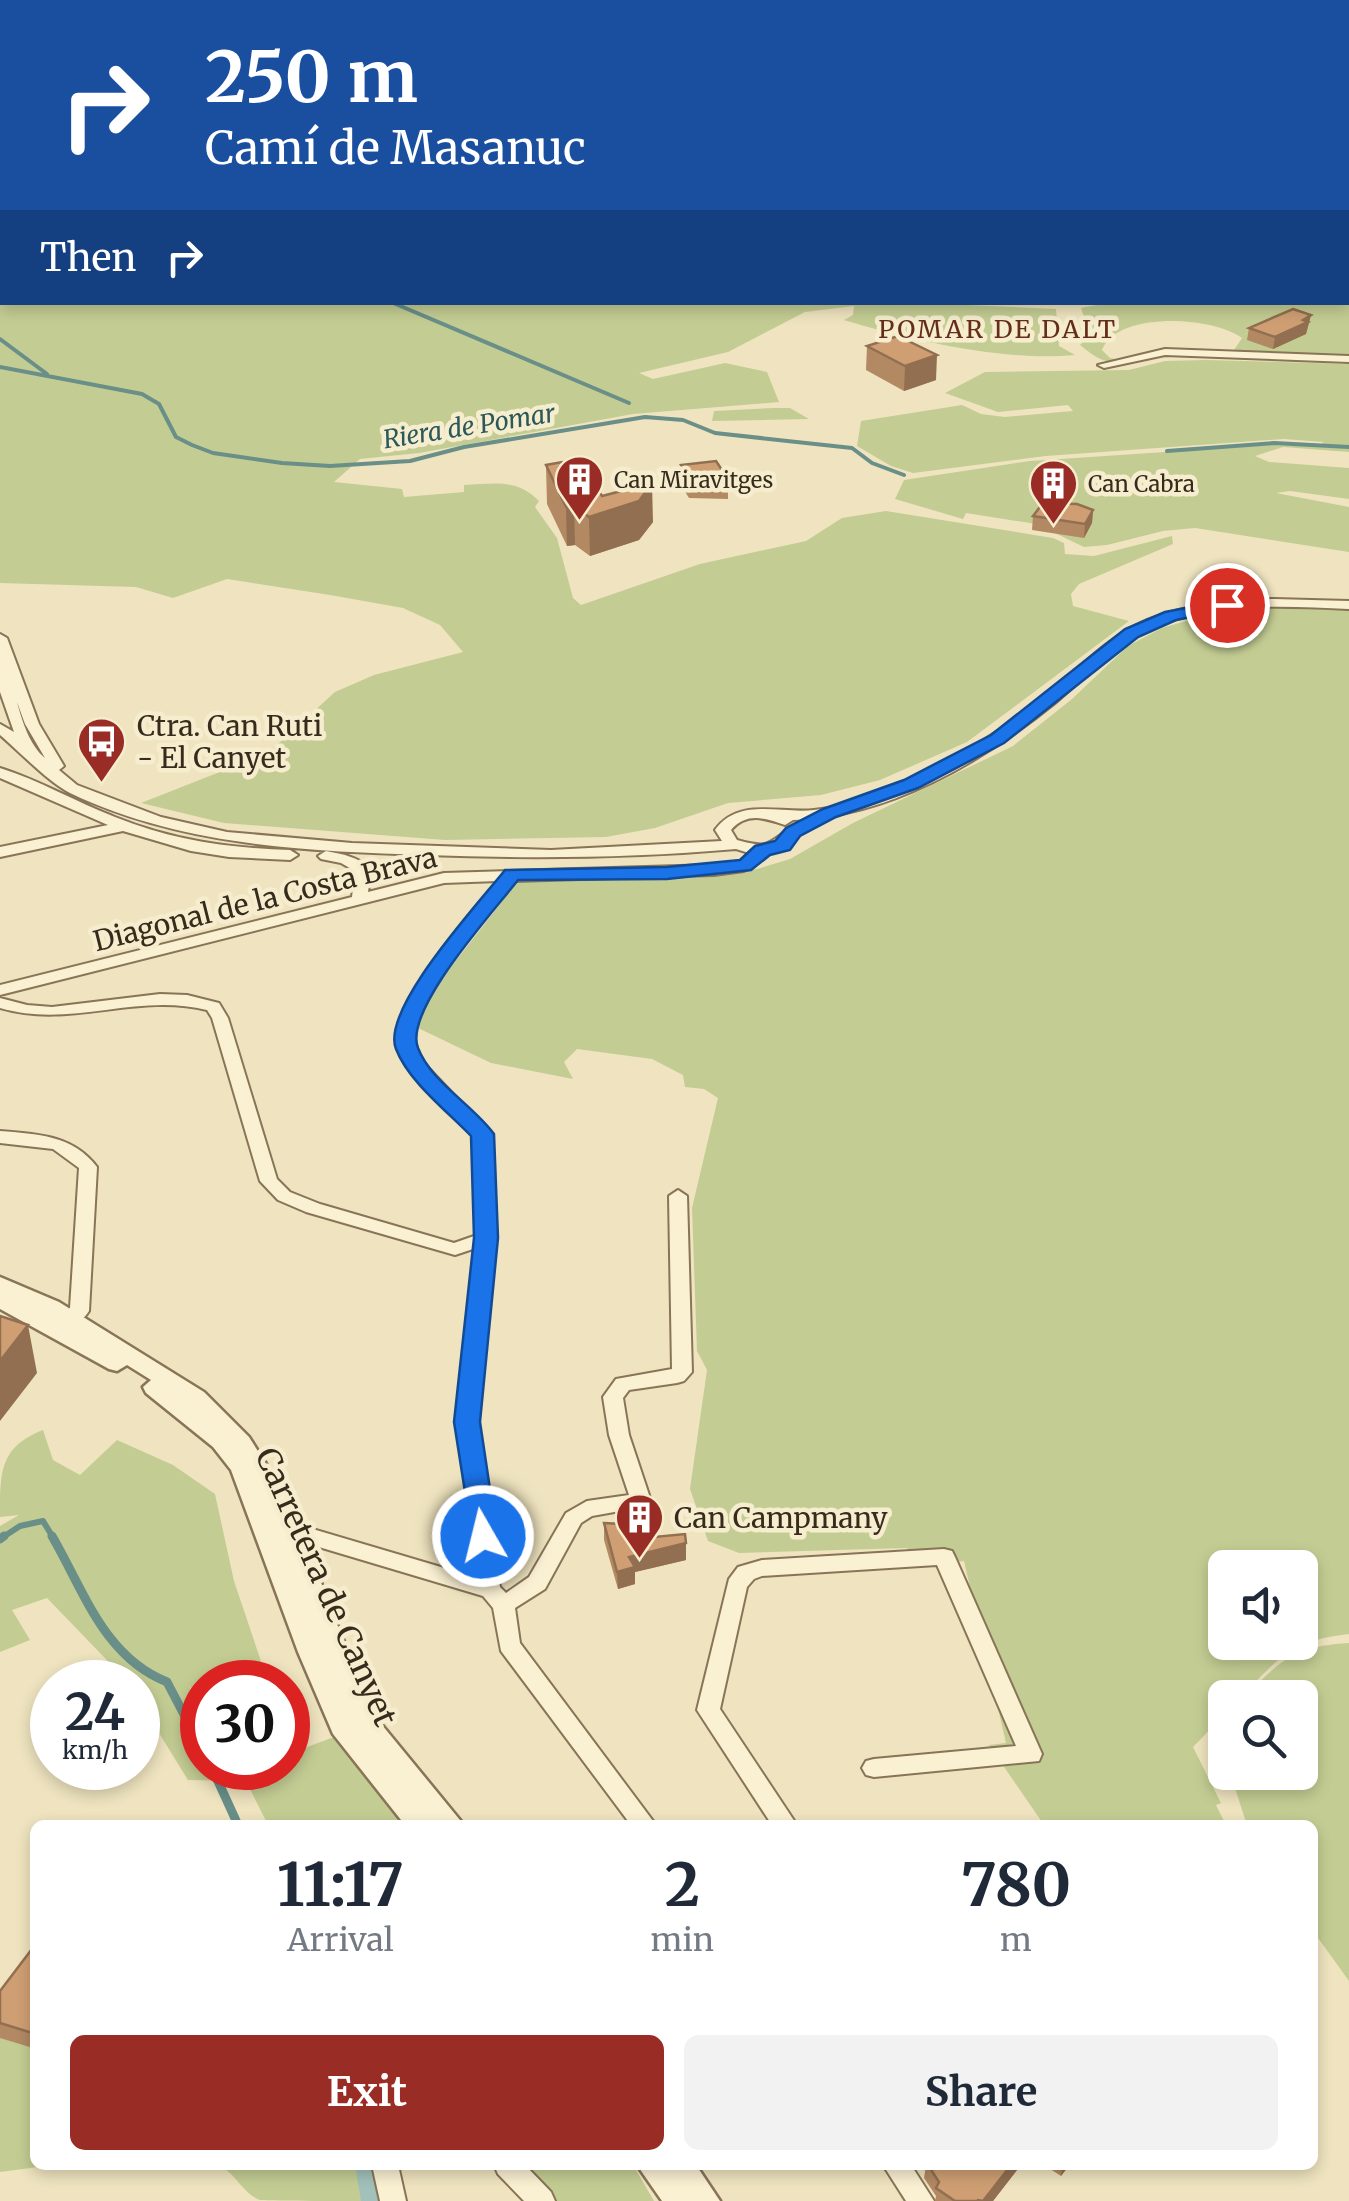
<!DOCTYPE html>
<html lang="en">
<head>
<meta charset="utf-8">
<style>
  :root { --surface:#fff; --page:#f2f2f3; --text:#1f2937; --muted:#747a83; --accent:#992c25 }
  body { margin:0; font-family:Merriweather,serif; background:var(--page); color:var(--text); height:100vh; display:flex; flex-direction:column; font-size:38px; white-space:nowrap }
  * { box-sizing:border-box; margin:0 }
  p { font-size:32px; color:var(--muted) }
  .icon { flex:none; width:55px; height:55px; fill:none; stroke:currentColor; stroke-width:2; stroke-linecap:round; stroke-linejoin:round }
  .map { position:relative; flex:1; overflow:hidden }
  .panel { position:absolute; left:30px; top:1820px; width:1288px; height:350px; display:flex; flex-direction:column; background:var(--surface); border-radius:15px; box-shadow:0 5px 15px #0003 }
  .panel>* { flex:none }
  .hud { position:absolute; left:0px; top:0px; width:1350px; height:305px; box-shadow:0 5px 15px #0003; background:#1a4fa0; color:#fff; overflow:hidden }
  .fabs { position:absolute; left:1208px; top:1550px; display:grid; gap:20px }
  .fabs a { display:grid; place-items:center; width:110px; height:110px; border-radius:15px; background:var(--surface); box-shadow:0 5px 15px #0003; font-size:50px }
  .speed { position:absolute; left:30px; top:1660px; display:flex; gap:20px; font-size:50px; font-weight:700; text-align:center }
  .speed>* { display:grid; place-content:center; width:130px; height:130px; border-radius:50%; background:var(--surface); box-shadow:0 5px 15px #0003; line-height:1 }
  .speed small { font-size:25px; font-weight:400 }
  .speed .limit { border:15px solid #d22; background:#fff; color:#111 }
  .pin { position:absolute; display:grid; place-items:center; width:85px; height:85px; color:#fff; margin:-42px; border:5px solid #fff; border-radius:50%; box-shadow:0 2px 10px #0007 }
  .me { position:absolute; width:110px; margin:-55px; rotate:352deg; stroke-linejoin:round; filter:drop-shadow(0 0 8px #0008) }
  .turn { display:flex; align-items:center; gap:35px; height:210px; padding:0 40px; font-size:45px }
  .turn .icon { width:130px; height:130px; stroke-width:2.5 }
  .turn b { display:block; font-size:70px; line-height:85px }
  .then { display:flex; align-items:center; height:95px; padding:0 40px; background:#0003; gap:20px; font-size:38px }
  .eta { display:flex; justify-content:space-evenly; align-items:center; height:170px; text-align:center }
  .eta b { font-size:60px; font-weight:700; line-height:70px }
  .action { display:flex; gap:20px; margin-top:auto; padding:20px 40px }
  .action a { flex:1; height:115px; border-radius:15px; background:var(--accent); color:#fff; font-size:40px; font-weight:700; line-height:115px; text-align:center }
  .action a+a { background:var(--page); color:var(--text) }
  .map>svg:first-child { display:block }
  .green { fill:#c3cd93; fill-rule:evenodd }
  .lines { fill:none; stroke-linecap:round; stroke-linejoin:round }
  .stream-far2 { stroke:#698f88; stroke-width:4 }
  .stream-far1 { stroke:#698f88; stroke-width:6 }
  .stream { stroke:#698f88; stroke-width:9 }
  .canal { fill:#a2c1ba; fill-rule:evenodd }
  .minor-casing { stroke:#887457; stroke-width:4 }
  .tertiary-casing { stroke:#887457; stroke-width:5 }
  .minor { fill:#faf0d2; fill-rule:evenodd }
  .tertiary { fill:#faf0d2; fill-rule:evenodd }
  .wall { fill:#b28963 }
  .shaded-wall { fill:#916f50 }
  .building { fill:#cf9f73; stroke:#916f50; stroke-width:2.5 }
  .route { fill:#1a73e8; stroke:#114b97; stroke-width:2.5 }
  .labels { text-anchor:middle; stroke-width:9; stroke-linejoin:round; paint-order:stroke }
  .far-poi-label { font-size:22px; fill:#372b1c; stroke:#f6edcf; text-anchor:start }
  .far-neighbourhood-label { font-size:25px; letter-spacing:2.5px; fill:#652e1a; stroke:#f6edcf }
  .far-water-label { font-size:25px; font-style:italic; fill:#2b5858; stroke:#f6edcf }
  .poi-label { font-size:28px; fill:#372b1c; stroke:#f6edcf; text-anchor:start }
  .street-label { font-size:28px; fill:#372b1c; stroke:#f6edcf }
  .near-street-label { font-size:32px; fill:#372b1c; stroke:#f6edcf }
</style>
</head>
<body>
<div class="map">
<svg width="1349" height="2201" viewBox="0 0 1349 2201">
  <rect width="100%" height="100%" fill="#efe4bf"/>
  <path class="green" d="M0,0l477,2h-475v300h898l156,7 3,37 16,9c-70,7 -164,-15 -231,-35l9,-5 1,-9 -49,6 -77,40 -89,21 14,6 72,-16 42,9 12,30 -146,12 -214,39 -59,6 -26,23 68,7 2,8 60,-5v-7c30,-1 53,-7 75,16l-4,6 22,31 16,60 8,7 119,-41 106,-23 36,-23 44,-7 167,27 11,5 1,11 29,2 78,-20 1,8 -94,40 -8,10 2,12 56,15 -162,121 -87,38 -59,15 -93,8 -73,25 -49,9 -161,3 -221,-17 -83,-20 127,-50 67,-61 39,-17 89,-23 -23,-27 -37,-17 -73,-13 -103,-16 -54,19 -37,-11 -136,-4z
    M1349,139v219l-117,-5 10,-15c-30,-22 -125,-27 -140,12l8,8 10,2c-17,5 -27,-5 -40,-15l12,-12 -6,-2 -9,6 -3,-9 13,-1 -6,-19 27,-5 240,-1z
    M1206,360l143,4v88l-66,-5 -28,9 14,6 80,6v31l-59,-8 -14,2 73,14v45l-154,-24 -32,3 -56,14 -23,2 -48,-23 -70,-11 -3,6 -68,-20 9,-19 126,-19 240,-16 49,1 5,-4 -40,-3 -238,17 -133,17 -22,-7 -34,-20 4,-25 101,-16 19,9 24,3 68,-6 -5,-6 -70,7 -53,-19 40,-21 144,-2 36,-9z
    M774,408h16l19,11 -97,2 2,-10z
    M1308,606l41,3v1025c-59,7 -69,23 -108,63l-16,1v16l-32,33 28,56 -5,2 10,20h-182l-55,-80 17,-2 -42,-182 -52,6 -5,-19 -168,5 -31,-12 -18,-52 17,-119 -10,-19 -5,-143 26,-110 -14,-9 -19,-2 -2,-12 -31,-16 -75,-10 -13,13 9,17 -82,-16 -75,-36 17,-37 86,-110 174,-2 64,-9 33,-10 63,-36 160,-77 59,-47 56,-53 34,-18 51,-15zM1225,1568h75v74h-75z
    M43,1430l10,30 27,15 37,-35 56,25 42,29 19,87 34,101h-66v20l-14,-17 14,23v60h86l3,-15 43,-16 69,88h-135l-22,-44 -58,-1 -50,-81v-17h-10l-81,-84 -35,12 18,30 -30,12v-126l19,-11 -19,2c0,-46 0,-70 43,-87z
    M1349,1643v338l-36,-50 -1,-106h-65l-17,-52 70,-1v-74l-55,-1c35,-37 51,-51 104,-54z
    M35,1961v204h18l-53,7v-160z
    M218,2165h147l7,36c-23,0 -95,0 -112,-1 -18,-7 -24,-27 -42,-35z
    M522,2165h111l21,36h-99l-12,-18z"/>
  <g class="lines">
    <path class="stream-far2" d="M391,302l238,101
      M0,339l47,35
      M0,367l142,27 17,10 17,33 16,8 21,8 69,10 48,3 80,-5 54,-14 181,-30 38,3 32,13 137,15 20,15 32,12
      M1167,451l107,-8 75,4"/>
    <path class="stream-far1" d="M0,1539l20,-13 23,-5 11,18"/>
    <path class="stream" d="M52,1536c32,55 52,121 115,146l35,67
      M0,1539l4,-3
      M212,1768l26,57"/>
    <path class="canal" d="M355,2165h30l6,36h-30z"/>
    <defs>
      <path id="minor" d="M519,0h11l1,2h-10z
        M1005,0h16l1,1 -13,1z
        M1188,0h11l2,2h-10z
        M1332,0h11l1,2h-10z
        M1348,29l1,1v7l-1,-1z
        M1348,53h1v6h-1z
        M1348,79h1v6h-1z
        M1348,131h1v6h-1z
        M1165,349l184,7v6l-184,-7 -61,13 -6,-3z
        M1274,599l75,2v8c-63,-3 -130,-7 -190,16 -41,16 -71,50 -104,78 -73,59 -167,114 -262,117l-8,5c-21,-7 -38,-13 -54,5l6,10c36,10 29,2 56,-13l8,5 -14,16 -19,4 -19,17 -5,2 -30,4 -199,6c-30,37 -93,101 -101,148 -2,11 1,21 6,30l71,75 4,104 -18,184 23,165 6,6 23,-16 37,-64 21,-12 42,-6 -20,-60 -6,-38 13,-18 56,-10 -3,-173 9,-6 9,6 5,176 -8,9 -7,2 -48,7 -6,8 6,37 22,66 -3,5 -56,10 -11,7 -36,66 -30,19 5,35 136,182h-25l-130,-174 -8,-43 -10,-12 -201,-60 -4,-6 4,-6 7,-2 189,56 -21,-156 19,-174 -21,7 -149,-43 -28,-12 -18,-19 -48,-163 -5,-8c-71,-18 -136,19 -207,-2v-10l27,7 25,2 108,-13 27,1 32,8 9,15 49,161 13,13 30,12 134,39 23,-8 -4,-100c-21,-25 -66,-54 -75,-86 -12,-44 73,-135 100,-168l-54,2 -444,112v-10l352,-88 3,-26 -14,-8 -20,-4 -3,-3 8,-5c17,3 32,6 45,18l-3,23 76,-19 270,-8 25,-3 10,-9 -13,-4c-103,9 -206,10 -310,6 -121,-4 -245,-9 -356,-62 -23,-12 -50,-41 -70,-58v-11l14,8 -14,-40v-58l7,4 32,86 25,42 -5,4 18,15 84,32 66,15 125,11 199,7 171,-9 -7,-11c24,-33 64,-16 99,-20 27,-3 55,-12 80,-23 54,-23 104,-53 150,-90 33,-26 63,-60 103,-77 40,-16 84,-20 127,-21zM17,702l8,22 20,34c-15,-12 -23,-37 -28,-56z
        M0,768c39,12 76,34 115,49 57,23 113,31 175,33l8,5 -8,5 -61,-3 -38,-6 -68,-20 -123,26v-10l108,-22 -108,-47z
        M0,1131c37,3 73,4 97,36l-8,144c-6,10 -16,15 -27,12l-3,-5 11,-10 9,-140 -26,-19 -53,-6z
        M944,1549l8,2 3,6 87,197 -3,7 -165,16 -8,-2 -4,-7 4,-7 8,-2 142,-13 -79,-181 -175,11 -8,3 -7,8 -27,122 77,116h-25l-75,-115 32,-131 9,-12 24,-7z
        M372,2165h26l8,36h-26z
        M494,2165h31l26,27 4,9h-31l-26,-27z
        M883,2165h28l23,36h-28z"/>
      <path id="tertiary" d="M0,1277l59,25 145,90 45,45 40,63 74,191 19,34 82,100h-59l-72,-91 -35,-82 -67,-182 -18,-23 -67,-54 -3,-6 8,-7 -24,-15 -10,6 -8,-2 -109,-60z
        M637,2165h59l24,36h-58z"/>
    </defs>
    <use href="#minor" class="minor-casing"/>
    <use href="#tertiary" class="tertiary-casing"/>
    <use href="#minor" class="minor"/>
    <use href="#tertiary" class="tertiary"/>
  </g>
  <path class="wall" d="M1311,315l-5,19 -33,15 -26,-9 2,-12z
    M867,346l69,34 -32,11 -38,-21z
    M546,465l20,2 36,29 51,26 -14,18 -49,16 -15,-11 -8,1 -20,-42z
    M681,465l47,14v20l-39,-1 -8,-13z
    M1093,510l-1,13 -8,15 -52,-8 1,-14z
    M604,1523l40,15 42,5v17l-51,12v12l-17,5 -14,-49z
    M35,1945v103h-2l-33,-10v-47z
    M926,2165h95l-28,36h-58l1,-5 -12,-18z
    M1044,2165h31l-2,3 -4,-2 -8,10z"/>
  <path class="shaded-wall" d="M1311,315l-5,19 -33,15 2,-12z
    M937,355l-1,25 -32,11 1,-25z
    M652,483l1,39 -14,18 -49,16 -1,-39z
    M574,506l1,39 -8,1 -1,-39z
    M1093,510l-1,13 -8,15 1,-14z
    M28,1325l9,48 -37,48v-60z
    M686,1543v17l-51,12v12l-17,5 -1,-17 12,-15z
    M1011,2165h10l-28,36h-10z
    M1062,2165h7l-8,11z"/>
  <path class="building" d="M1293,309l18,6 -8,5 5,2 -33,15 -26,-9z
    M898,336l39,19 -32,11 -38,-20z
    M716,461l12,18h-39l-8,-14z
    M562,462l4,5 16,-1 20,30 50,-13 -13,18 -50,16 -15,-11 -8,1 -20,-42z
    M1043,503l34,1 16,6 -8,14 -52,-8z
    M0,1316l28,9 -28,36z
    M604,1523l37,2 3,13 41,-4 1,9 -57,14 6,10 -18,5z
    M35,1945v87h-6l-29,-9v-32z
    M928,2165h83l-28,36 -5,-1 -1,1h-22l-19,-13 3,-6z"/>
  <path class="route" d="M1227,600l6,1v8l-57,11 -38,17 -134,106 -86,45 -82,29 -36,19 -10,14 -20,5 -19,15 -84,9 -149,1c-24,31 -115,130 -100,168 13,34 55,57 76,86l4,104 -18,184 17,114 -4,7h-20l-19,-121 20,-184 -3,-102c-24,-25 -62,-54 -75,-87 -16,-40 84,-147 109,-179l162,-3 73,-7 15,-14 20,-5 11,-13 37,-19 81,-29 87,-45 134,-106 40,-17z"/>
  <defs>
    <symbol id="building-pin" viewBox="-11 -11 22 30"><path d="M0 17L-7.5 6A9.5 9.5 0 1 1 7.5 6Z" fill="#992c25" stroke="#f6edcf"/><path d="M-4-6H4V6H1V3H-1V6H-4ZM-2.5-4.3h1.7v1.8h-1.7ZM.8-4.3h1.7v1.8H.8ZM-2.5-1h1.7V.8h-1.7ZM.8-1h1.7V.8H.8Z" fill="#fff"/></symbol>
    <symbol id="bus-pin" viewBox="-11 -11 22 30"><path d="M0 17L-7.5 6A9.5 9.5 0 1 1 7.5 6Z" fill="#992c25" stroke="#f6edcf"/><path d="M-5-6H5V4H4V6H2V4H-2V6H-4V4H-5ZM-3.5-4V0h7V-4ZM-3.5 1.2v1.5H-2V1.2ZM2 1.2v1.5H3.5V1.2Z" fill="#fff"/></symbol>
  </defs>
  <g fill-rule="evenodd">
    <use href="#building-pin" x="552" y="452" width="55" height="75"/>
    <use href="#building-pin" x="1026" y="456" width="55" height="75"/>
    <use href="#bus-pin" x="74" y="714" width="55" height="75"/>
    <use href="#building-pin" x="612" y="1490" width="55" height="75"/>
  </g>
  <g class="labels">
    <g class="far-poi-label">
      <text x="614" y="488">Can Miravitges</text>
      <text x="1088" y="492">Can Cabra</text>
    </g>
    <g class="far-neighbourhood-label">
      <text x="998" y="338">POMAR DE DALT</text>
    </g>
    <g class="far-water-label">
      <text transform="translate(469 426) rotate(-9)" y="9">Riera de Pomar</text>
    </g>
    <g class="poi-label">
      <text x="137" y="736">Ctra. Can Ruti<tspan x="137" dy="32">- El Canyet</tspan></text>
      <text x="674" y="1528">Can Campmany</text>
    </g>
    <g class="street-label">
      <text transform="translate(265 899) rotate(-14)" y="10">Diagonal de la Costa Brava</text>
    </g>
    <g class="near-street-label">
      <text transform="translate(326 1587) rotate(66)" y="11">Carretera de Canyet</text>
    </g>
  </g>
</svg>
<div class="fabs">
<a><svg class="icon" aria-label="sound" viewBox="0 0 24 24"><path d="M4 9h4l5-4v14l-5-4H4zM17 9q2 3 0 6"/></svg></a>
<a><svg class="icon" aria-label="search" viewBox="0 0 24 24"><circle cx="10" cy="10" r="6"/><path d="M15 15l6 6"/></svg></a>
</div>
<div class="speed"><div>24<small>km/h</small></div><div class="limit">30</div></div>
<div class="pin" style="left:1227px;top:605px;background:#d93025"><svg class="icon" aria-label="arrive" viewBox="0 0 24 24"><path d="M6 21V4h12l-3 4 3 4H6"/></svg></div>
<svg class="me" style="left:483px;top:1536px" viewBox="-20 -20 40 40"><circle r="17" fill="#1a73e8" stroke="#fff" stroke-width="3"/><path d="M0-11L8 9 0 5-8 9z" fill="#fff"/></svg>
<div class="hud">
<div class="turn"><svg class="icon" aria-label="right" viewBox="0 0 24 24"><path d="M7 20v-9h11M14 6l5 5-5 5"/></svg><div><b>250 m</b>Camí de Masanuc</div></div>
<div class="then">Then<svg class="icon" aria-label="right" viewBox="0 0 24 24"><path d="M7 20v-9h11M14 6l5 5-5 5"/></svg></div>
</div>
<section class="panel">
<div class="eta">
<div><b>11:17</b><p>Arrival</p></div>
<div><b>2</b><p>min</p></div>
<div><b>780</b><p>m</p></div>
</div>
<div class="action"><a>Exit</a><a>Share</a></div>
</section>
</div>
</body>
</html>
